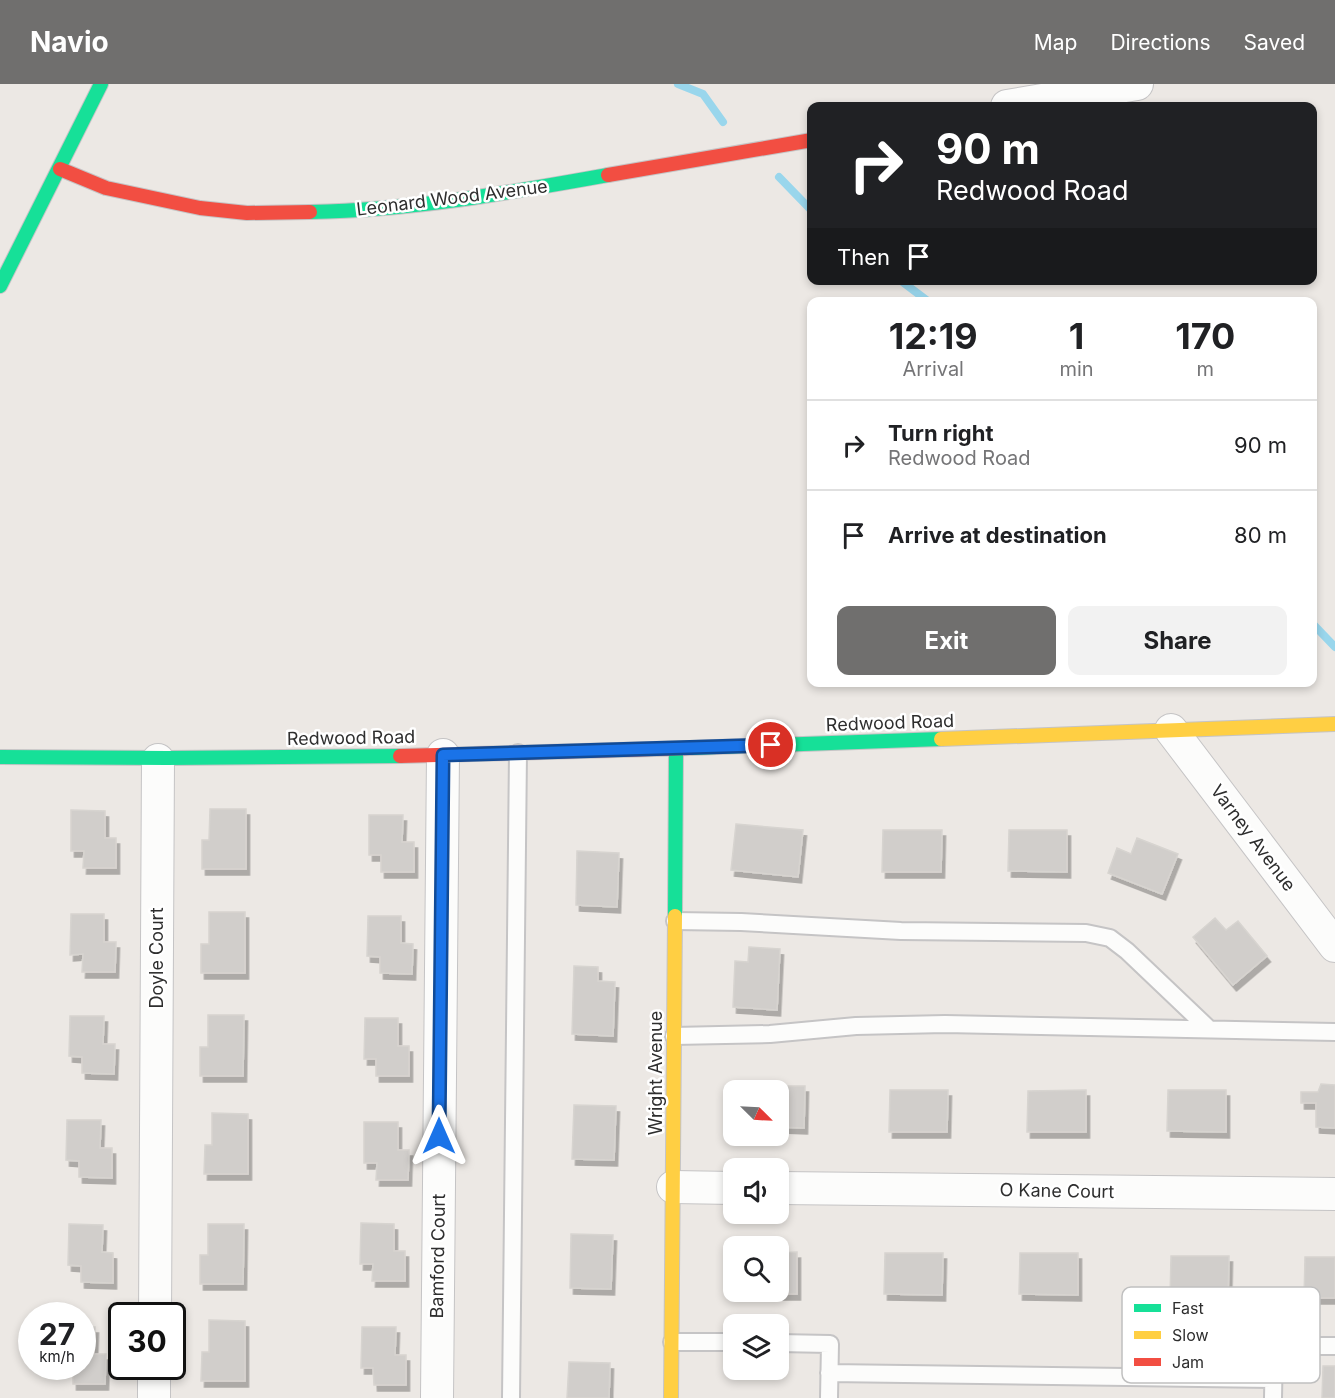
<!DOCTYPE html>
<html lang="en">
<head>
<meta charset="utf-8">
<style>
  :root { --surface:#fff; --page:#f2f2f2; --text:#202124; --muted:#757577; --line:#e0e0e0; --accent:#706f6e }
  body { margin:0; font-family:Inter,sans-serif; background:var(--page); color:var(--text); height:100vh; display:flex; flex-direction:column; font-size:22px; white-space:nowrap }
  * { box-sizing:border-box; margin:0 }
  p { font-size:20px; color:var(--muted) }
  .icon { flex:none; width:33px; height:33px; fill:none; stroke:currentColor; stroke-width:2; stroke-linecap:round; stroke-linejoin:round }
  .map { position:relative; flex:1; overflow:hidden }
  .sheet { position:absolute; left:807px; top:213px; width:510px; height:390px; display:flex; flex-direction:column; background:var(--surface); border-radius:12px; box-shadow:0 3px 9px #0003 }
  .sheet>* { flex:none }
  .hud { position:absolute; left:807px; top:18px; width:510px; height:183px; border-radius:12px; box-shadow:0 3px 9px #0003; background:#202124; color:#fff; overflow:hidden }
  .needle { width:39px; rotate:114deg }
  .buttons { position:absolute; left:723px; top:996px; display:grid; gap:12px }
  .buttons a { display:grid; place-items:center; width:66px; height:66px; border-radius:12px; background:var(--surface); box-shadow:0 3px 9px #0003; font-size:30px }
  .speed { position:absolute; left:18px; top:1218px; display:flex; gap:12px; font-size:30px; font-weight:700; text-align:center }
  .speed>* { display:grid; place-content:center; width:78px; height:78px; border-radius:50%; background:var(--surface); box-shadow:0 3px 9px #0003; line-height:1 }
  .speed small { font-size:15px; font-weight:400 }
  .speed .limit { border:3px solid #111; border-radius:9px; background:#fff; color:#111 }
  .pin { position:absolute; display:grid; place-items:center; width:51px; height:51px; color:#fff; margin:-26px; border:3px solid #fff; border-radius:50%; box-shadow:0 2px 6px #0007 }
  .me { position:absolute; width:66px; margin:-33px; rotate:0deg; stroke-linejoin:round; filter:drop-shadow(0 0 4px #0008) }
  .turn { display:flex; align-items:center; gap:21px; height:126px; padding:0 30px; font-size:27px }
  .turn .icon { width:78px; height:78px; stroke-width:2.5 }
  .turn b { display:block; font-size:42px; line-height:51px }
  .then { display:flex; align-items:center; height:57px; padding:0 30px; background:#0003; gap:12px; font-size:22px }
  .eta { display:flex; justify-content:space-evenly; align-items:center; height:102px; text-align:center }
  .eta b { font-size:36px; font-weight:700; line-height:42px }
  .cta { display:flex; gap:12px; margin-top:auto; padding:12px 30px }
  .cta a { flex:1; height:69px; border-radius:12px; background:var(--accent); color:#fff; font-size:24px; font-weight:700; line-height:69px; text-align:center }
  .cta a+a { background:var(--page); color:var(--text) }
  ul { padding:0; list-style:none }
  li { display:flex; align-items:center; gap:18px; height:90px; padding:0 30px; border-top:2px solid var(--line) }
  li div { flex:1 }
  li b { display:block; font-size:22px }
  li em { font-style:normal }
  header { display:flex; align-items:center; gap:36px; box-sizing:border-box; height:84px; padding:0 30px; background:var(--accent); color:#fff }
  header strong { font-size:28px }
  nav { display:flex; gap:33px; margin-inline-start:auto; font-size:21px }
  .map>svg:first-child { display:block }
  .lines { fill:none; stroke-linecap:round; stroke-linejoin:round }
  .stream { stroke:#99d6ec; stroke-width:8 }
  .building { fill:#d1cecb; stroke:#d7d4d0; stroke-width:1.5; filter:url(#shadow) }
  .lane-casing { stroke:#c5c4c5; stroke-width:20 }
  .street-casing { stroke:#c5c4c5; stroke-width:34 }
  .fast-casing { stroke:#c5c4c5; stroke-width:16 }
  .slow-casing { stroke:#c5c4c5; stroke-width:16 }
  .jam-casing { stroke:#c5c4c5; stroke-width:16 }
  .lane { stroke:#fcfcfb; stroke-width:16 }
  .street { stroke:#fcfcfb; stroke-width:32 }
  .fast { stroke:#16e098; stroke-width:14 }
  .slow { stroke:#ffcf43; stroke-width:14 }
  .jam { stroke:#f24e42; stroke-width:14 }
  .route-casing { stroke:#114b97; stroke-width:15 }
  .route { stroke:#1a73e8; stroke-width:10 }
  .labels { text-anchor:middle; stroke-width:5; stroke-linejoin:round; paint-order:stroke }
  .street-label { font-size:18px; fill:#2e2e2e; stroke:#fff }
  .key { fill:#fff; stroke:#c0c0c0; stroke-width:1.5 }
  .key-label { font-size:16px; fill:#2e2e2e }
</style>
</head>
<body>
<header>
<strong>Navio</strong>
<nav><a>Map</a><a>Directions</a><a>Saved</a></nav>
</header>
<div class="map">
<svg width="1335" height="1314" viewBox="0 0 1335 1314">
  <defs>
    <filter id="shadow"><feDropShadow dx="3.5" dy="6" stdDeviation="0" flood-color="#0004"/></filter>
  </defs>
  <rect width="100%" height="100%" fill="#ece8e4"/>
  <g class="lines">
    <path class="stream" d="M678,0l25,10 20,28
      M779,93l33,34
      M900,196l29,22
      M1312,539l23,24"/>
  </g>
  <path class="building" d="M210,725h36v60h-44v-29h7z
    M71,726l34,1v27h11v30h-33l1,-17h-13z
    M369,731h34l-1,27h12v30h-33v-17h-12z
    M736,740l67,6 -5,47 -67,-7z
    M883,746h59l-1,42h-59z
    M1009,746h58v42l-59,-1z
    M1137,754l41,16 -16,40 -54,-21 9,-25 14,6z
    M577,767l42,2 -2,54 -41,-2z
    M209,828h36v61h-44v-29h8z
    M71,830h33v28h12l-1,30h-33l1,-18 -13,1z
    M368,832h33v27l12,1 -1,30 -32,-1v-16l-13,-1z
    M1215,834l11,12 12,-9 29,35 -34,29 -40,-48z
    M749,863l31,2 -3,61 -44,-3 2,-46 13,1z
    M574,882l24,1v14l17,1 -2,54 -41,-2z
    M208,931h36l-1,61h-43v-29h8z
    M70,932h34l-1,28h12l-1,30 -32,-1v-16l-13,-1z
    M365,934h33v28h11v30h-33v-17h-12z
    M1321,1000l14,1v43l-19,-1v-24h-15v-11h17z
    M747,1002h58l-1,42 -26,-1v-37h-31z
    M890,1006h58l-1,42h-58z
    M1086,1006v42h-59l1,-41z
    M1168,1006h58v42l-59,-1z
    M574,1021l42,1 -2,54 -42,-1z
    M212,1029l36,1v60h-44l1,-29h7z
    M67,1036h34l-1,28h12v30l-33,-1v-16l-13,-1z
    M364,1038h34v28h11l-1,30h-32l1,-17h-13z
    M361,1139l33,1v27h11v30h-33l1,-17h-13z
    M69,1140l34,1 -1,27 11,1v30l-32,-1v-16l-13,-1z
    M208,1140h36l-1,60h-43v-29h8z
    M571,1150l42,1 -2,54 -41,-1z
    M797,1168v42h-59v-2h40v-39z
    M885,1169h58l-1,42 -58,-1z
    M1020,1169h58v42l-59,-1z
    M1171,1172h58l-1,42h-58z
    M1305,1173h30v41h-31z
    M209,1236l36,1v60h-44l1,-29h7z
    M82,1243h13l-1,27h12l-1,30h-32v-17h-12l21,-1z
    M362,1243h34l-1,28h11v30h-32l-1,-17h-12z
    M569,1278l41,1 -1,35h-42z
    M1323,1282h12v32h-13z"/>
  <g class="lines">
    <defs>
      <path id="lane" d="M675,837l66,1 160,9 185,2 24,5 17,13 82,78
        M674,952l96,-2 86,-8 89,-2 390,8
        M672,1258h62
        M778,1259l52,1 -1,54
        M829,1289l444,6
        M511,1314l7,-645
        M1273,1314l1,-52h61"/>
      <path id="street" d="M1007,22l130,-22
        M1171,646l164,216
        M673,1103l61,1
        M778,1104l557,6
        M155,1232l3,-556
        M154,1314v-32
        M437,1314l6,-643"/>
      <path id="fast" d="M310,128c103,-2 198,-19 298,-37
        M0,202l101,-202
        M690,664l251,-9
        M0,673l167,1 233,-2
        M675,832l1,-167"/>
      <path id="slow" d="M941,655l394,-15
        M671,1314l4,-482"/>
      <path id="jam" d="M60,85l46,19 94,20 47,5 63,-1
        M608,91l204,-35
        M400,672l290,-8"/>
    </defs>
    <use href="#lane" class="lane-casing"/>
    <use href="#street" class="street-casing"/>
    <use href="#fast" class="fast-casing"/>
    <use href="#slow" class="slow-casing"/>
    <use href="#jam" class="jam-casing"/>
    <use href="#lane" class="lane"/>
    <use href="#street" class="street"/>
    <use href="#fast" class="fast"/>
    <use href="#slow" class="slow"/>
    <use href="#jam" class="jam"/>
  </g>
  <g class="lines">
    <defs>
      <path id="route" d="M439,1052l4,-381 328,-10"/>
    </defs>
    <use href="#route" class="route-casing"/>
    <use href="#route" class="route"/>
  </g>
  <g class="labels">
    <g class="street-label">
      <text transform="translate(452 114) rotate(-7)" y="6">Leonard Wood Avenue</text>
      <text transform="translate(890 639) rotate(-2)" y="6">Redwood Road</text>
      <text transform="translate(351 654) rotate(-1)" y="6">Redwood Road</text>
      <text transform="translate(1253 754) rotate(53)" y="6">Varney Avenue</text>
      <text transform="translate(157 874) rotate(-90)" y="6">Doyle Court</text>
      <text transform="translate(656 989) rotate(-90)" y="6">Wright Avenue</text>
      <text transform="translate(1057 1107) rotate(1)" y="6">O Kane Court</text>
      <text transform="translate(438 1172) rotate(-89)" y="6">Bamford Court</text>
    </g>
  </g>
  <rect x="1122" y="1203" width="198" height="96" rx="9" class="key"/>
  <rect x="1134" y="1220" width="27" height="8" fill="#16e098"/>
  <rect x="1134" y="1247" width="27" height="8" fill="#ffcf43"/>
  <rect x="1134" y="1274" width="27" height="8" fill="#f24e42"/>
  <g class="key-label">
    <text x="1172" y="1230">Fast</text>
    <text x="1172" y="1257">Slow</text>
    <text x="1172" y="1284">Jam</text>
  </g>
</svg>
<div class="buttons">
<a><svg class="needle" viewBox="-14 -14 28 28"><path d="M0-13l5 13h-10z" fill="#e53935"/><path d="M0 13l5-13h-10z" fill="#757577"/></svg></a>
<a><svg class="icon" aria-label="sound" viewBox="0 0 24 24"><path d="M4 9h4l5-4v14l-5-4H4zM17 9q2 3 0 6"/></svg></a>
<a><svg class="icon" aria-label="search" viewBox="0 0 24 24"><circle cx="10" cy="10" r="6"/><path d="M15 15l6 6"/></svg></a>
<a><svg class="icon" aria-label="layers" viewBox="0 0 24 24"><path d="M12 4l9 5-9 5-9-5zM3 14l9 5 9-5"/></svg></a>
</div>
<div class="speed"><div>27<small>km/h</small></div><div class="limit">30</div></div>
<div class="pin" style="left:771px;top:661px;background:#d93025"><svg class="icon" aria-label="arrive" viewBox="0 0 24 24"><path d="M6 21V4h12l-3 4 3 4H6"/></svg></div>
<svg class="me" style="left:439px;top:1052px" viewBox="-20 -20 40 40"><path d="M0-17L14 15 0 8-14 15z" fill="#1a73e8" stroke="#fff" stroke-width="4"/></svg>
<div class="hud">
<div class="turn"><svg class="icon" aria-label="right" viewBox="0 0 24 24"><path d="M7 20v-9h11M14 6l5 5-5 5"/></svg><div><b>90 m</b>Redwood Road</div></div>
<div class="then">Then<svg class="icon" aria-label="arrive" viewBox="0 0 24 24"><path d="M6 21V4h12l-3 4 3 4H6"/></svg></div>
</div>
<section class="sheet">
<div class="eta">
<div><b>12:19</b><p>Arrival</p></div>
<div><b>1</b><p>min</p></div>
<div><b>170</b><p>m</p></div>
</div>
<ul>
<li><svg class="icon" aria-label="right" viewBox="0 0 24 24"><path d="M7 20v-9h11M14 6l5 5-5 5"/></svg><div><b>Turn right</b><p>Redwood Road</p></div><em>90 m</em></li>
<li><svg class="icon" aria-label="arrive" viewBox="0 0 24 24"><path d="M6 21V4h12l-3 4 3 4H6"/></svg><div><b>Arrive at destination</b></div><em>80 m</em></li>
</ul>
<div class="cta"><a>Exit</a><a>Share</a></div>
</section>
</div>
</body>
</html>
